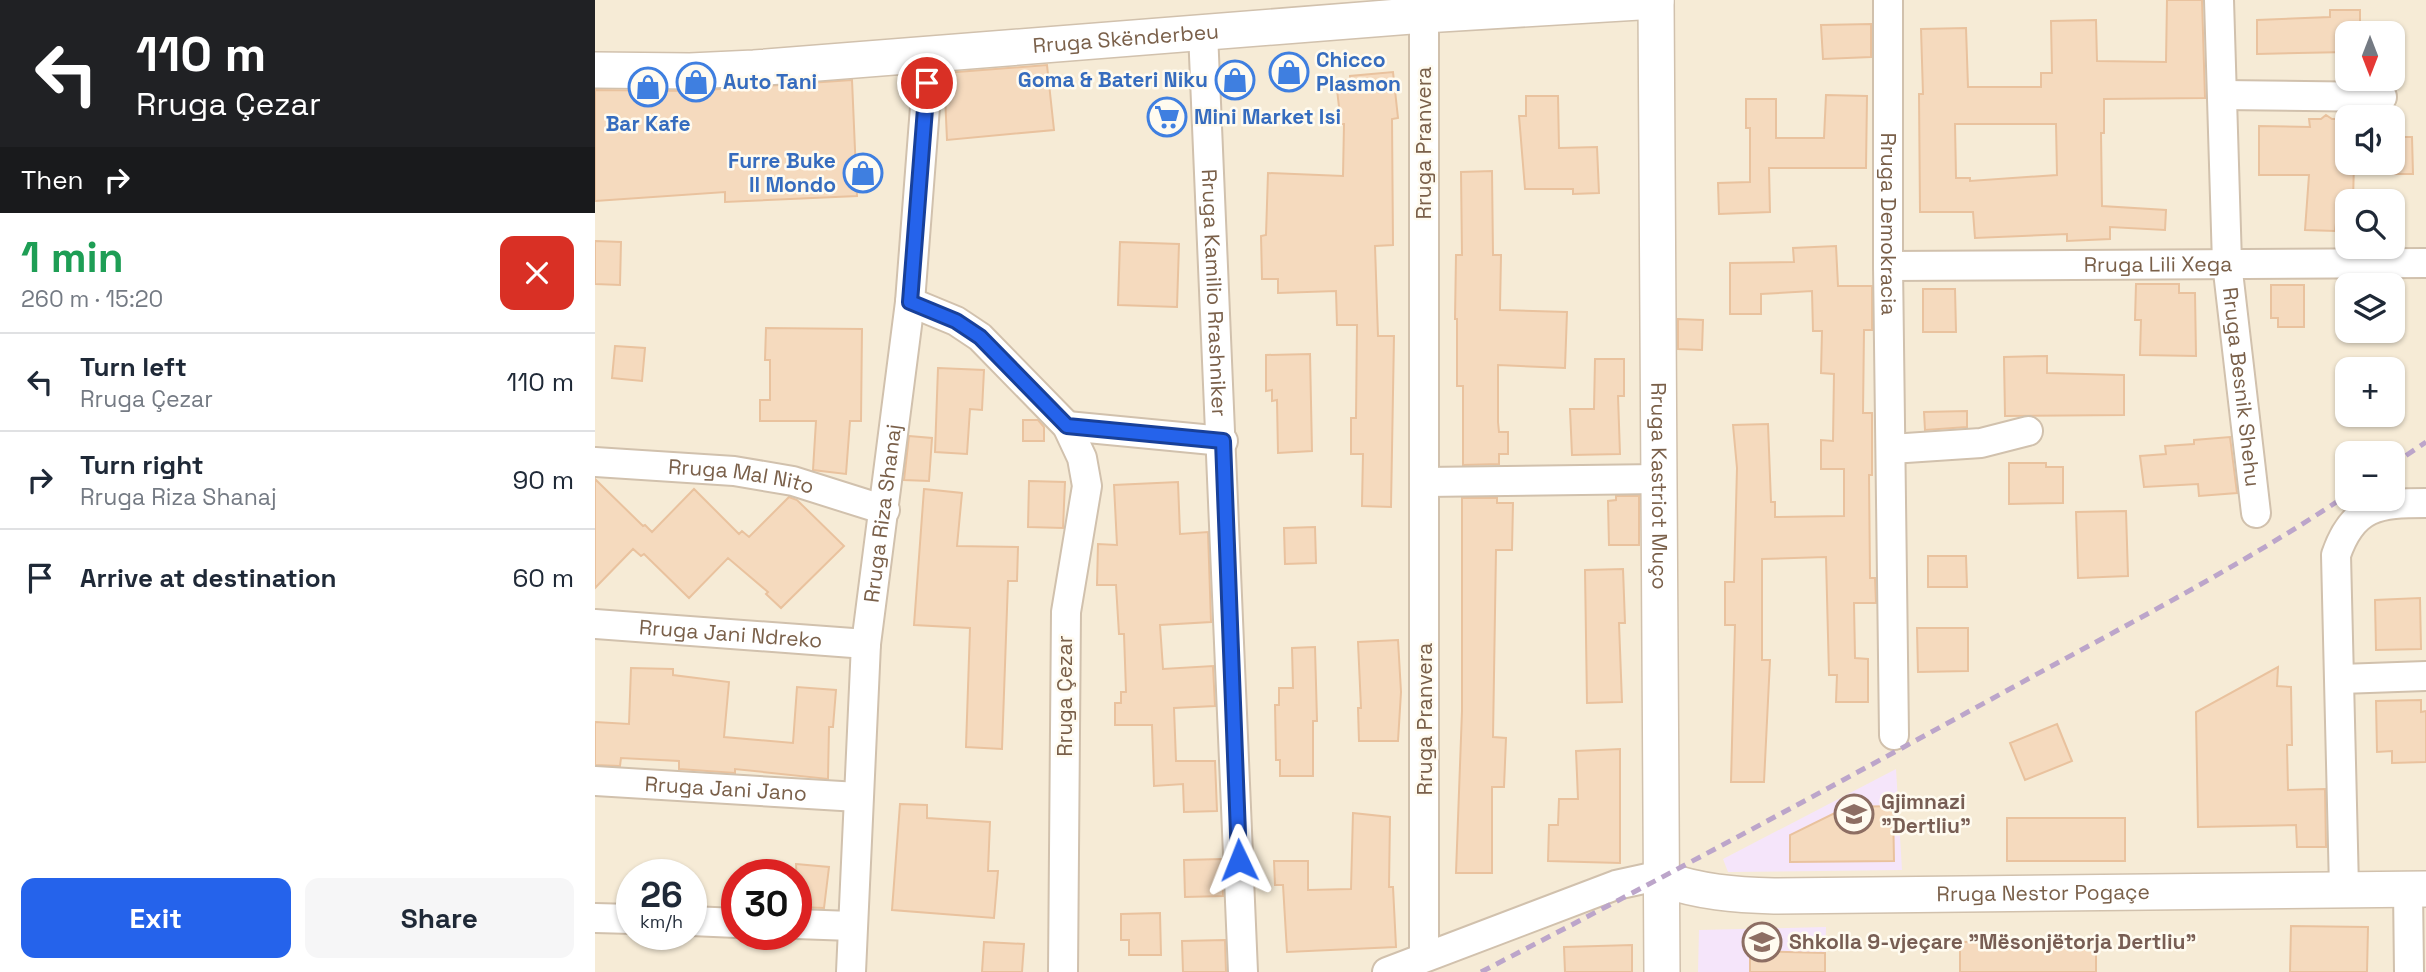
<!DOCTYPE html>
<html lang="en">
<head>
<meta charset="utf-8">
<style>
  :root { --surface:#fff; --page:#f6f6f7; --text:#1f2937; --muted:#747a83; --line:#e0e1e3; --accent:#2563eb }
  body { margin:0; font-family:"Space Grotesk",sans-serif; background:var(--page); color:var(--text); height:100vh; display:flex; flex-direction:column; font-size:26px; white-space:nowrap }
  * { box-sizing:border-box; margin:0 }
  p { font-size:23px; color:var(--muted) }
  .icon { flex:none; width:38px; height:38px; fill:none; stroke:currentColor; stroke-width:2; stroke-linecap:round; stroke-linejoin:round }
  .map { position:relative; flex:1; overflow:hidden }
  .sheet { display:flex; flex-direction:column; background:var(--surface); width:595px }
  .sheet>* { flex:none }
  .banner { background:#202124; color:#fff; overflow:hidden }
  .needle { width:46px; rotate:180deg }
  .buttons { position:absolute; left:1740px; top:21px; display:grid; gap:14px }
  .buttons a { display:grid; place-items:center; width:70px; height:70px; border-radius:14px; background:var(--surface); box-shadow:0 2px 5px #0004; font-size:35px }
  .speed { position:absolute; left:21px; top:859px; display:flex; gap:14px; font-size:35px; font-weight:700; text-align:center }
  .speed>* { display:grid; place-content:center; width:91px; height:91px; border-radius:50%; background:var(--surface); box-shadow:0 2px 5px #0004; line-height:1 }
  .speed small { font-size:18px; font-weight:400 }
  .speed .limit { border:10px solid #d22; background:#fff; color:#111 }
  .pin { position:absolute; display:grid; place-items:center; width:60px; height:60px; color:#fff; margin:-30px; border:4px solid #fff; border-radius:50%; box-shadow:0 2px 7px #0007 }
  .me { position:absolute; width:77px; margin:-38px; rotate:358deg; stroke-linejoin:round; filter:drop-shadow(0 0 5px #0008) }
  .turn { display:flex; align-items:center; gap:24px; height:147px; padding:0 21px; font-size:32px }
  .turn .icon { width:91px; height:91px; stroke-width:2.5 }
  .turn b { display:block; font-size:49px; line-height:60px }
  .then { display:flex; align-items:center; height:66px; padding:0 21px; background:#0003; gap:14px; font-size:26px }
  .round { display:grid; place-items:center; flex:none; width:74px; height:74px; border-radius:14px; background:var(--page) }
  .headline { display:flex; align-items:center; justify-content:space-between; height:119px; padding:0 21px }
  h1 { font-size:42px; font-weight:600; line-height:52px; color:#1e9e55 }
  .button { display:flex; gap:14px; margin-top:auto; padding:14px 21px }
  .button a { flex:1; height:80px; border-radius:14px; background:var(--accent); color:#fff; font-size:28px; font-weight:600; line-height:80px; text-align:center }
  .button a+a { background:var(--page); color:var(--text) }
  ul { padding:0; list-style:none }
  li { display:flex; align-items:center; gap:21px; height:98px; padding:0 21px; border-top:2px solid var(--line) }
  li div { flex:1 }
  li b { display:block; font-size:26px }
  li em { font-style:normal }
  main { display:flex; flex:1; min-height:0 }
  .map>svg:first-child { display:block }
  .residential { fill:#f6ebd6; fill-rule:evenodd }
  .education { fill:#f5e5fa }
  .building { fill:#f5dabe; stroke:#e9c29e; stroke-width:2; fill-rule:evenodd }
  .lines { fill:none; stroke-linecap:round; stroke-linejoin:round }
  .minor-casing { stroke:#d1c1ad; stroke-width:32 }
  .tertiary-casing { stroke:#d1c1ad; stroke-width:38 }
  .minor { stroke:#fff; stroke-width:28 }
  .tertiary { stroke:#fff; stroke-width:35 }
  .rail { stroke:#bca5ca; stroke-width:5; stroke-dasharray:10 7; stroke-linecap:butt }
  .route-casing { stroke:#184099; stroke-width:18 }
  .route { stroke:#2563eb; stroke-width:12 }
  .labels { text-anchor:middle; stroke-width:5; stroke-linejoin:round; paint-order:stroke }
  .street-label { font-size:21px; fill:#7a604a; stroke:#fffbf0 }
  .shop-label { font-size:21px; font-weight:bold; fill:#366cbe; stroke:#fffbf0; text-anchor:start }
  .education-label { font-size:21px; font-weight:bold; fill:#785e54; stroke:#fffbf0; text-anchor:start }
</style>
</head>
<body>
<main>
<section class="sheet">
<div class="banner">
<div class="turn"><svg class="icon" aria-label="left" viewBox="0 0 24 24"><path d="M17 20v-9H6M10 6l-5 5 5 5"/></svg><div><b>110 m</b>Rruga Çezar</div></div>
<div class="then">Then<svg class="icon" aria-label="right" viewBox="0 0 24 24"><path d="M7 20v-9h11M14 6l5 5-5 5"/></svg></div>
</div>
<div class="headline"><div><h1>1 min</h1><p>260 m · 15:20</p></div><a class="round" style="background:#d93025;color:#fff"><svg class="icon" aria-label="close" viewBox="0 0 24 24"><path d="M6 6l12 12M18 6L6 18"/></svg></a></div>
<ul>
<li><svg class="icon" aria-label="left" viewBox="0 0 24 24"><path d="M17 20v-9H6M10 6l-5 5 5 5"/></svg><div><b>Turn left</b><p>Rruga Çezar</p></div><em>110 m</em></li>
<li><svg class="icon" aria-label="right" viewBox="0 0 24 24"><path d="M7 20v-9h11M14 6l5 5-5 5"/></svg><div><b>Turn right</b><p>Rruga Riza Shanaj</p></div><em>90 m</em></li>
<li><svg class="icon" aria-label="arrive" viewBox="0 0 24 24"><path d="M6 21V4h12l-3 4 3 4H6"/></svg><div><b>Arrive at destination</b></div><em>60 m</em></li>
</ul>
<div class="button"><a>Exit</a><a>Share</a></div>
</section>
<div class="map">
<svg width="1831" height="972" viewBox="0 0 1831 972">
  <rect width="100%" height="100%" fill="#fef8e9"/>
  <path class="residential" d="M0,0h1831v972h-1831zM1752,33h45v46h-45zM1752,117h45v46h-45zM1752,201h45v46h-45zM1752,285h45v46h-45zM1752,369h45v46h-45zM1752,453h45v46h-45zM37,875h59v59h-59zM142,875h59v59h-59z"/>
  <path class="education" d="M1301,769l6,101 -174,2 -5,-13z
    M1231,927l-1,45h-127l1,-42z"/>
  <path class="building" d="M1572,0h35l3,98 -101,1v34h-3l1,73 64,4 -1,20 -55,-3v12l-43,2v-7l-92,4 -2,-26h-53l-1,-118h4l-2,-65 45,-1 2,59h73v-14h11l-1,-52 45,-1 1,41 69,1zM1360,124h101l1,51 -87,6v-3h-14z
    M1735,10h30v23h-13v19l-90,2v-34l73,-3z
    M1276,24v33l-48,2 -2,-34z
    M452,65l7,65 -107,10 -3,-67z
    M798,72l5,46 -6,1 1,126 -18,1 3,90h16l-3,171 -29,-1 1,-52h-12v-36h5l1,-93h-20l-1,-34 -58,2v-14h-16l-1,-43 5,-1 2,-62 75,3 1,-52h-3l-5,-43 14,-1v-4z
    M257,80l5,116 -132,6v-10l-130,9v-111l96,1z
    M1231,95l41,1 -1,72h-97l1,44 -51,2 -1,-31 32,-1v-54h-4v-29h30v39h48z
    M931,96h32l1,52 38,-1 2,46 -26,1v-5h-48l-6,-73h7z
    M1731,115l6,4h15v44h7l-1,38h-6v22h-11l-1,8 -30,-1 4,-55h-50v-49l51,1 -1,-8h12z
    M1797,137h20l1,37h-21z
    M897,171l1,84h8l-1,55 67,2 -2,56 -67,-3v57l1,10h9v22h-9v10l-36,1v-79h-6v-67h-2l1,-64h6l-1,-83z
    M0,241l26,1 -1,43 -25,-1z
    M525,242l59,2 -2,63 -59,-2z
    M1241,246l2,40h34v44h-8l-1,83h9v62h-3l1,103h5l1,25h-22l1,55 13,1v43h-32l1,-27h-8l-3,-118 -64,2v101h8l-6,122h-33l4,-157h-10v-43h9l3,-114 -4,-43 35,-1 3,78h4v15l69,-1v-47h-23v-29l12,1 1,-67 -13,-1 1,-42h-9l-1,-40 -51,3v20h-31v-51l64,-1 -1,-14z
    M1541,284h43v9h16l1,63 -56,-1 1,-35h-6z
    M1676,285h33v42h-26v-9h-7z
    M1328,289h32l1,43h-33z
    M1083,319l25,1 -1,30 -24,-1z
    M171,328l96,1 -1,92h-11l-4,53 -33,-4 3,-49h-56v-21h10v-40h-5z
    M20,346l30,2 -3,33 -30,-3z
    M715,354l2,97 -34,2 -1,-53 -5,1v-11l-6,1v-36z
    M1452,356v17l77,2v40l-119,1 -1,-59z
    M1000,359h29v37h-6l2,58 -48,1 -2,-46h24z
    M343,368l46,2 -2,40 -12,-1 -3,45 -32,-2z
    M1372,411v16l-42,3 -1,-18z
    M428,420h15l6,7v14h-21z
    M314,436l23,2 -3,43 -25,-1z
    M1635,437l7,56 -38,3 -1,-12 -54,3 -4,-31 26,-2 -1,-8 29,-2v-4z
    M1414,463h37v4h17v36l-54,1z
    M0,479l48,47 2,-1 7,7 42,-43 45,45 3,-3 7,6 40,-40 8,3 47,46 -63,62 -15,-14 2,-2 -40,-34 -39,40 -45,-44 -3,2 -8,-7 -38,39z
    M434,481l36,1 -2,46 -35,-1z
    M583,482l2,52 28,-2 3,90 -51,3 3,44 50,-3 2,40 -41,2 2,53h39l2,50 -33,1 -1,-28 -29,2 -2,-61h-37v-22h6v-11h5l-2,-58h-5l-3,-49h-19l1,-41 19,1 -3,-60z
    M329,489l38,4 -5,53 61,1 -1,34h-9l-6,168 -36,-2 4,-119 -56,-3z
    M1021,496h23v49h-30l-1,-44 8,-1z
    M867,498h35v5h16l-1,47h-16l-3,187 13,1 -2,49h-12v86h-36l6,-162z
    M1531,511l2,65 -50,2 -2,-66z
    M720,527l1,36 -31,1 -1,-36z
    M1333,556h38l1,31h-39z
    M1028,569l2,54h-6l3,79 -35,1 -2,-133z
    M1825,598l1,51 -45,1 -1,-50z
    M1322,628h51v43l-50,1z
    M803,640l3,52 -3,49h-39l-1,-33h3l-3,-66z
    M720,647l2,74h-4v55h-33v-16h-4l-1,-55h4v-17h14l-1,-40z
    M1683,667l-1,19 14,1 1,58h-5l1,45 37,-1 1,58h-29l-1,-22 -98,2 -2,-115z
    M36,668l42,1v6l56,7 -5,55 69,6 4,-56 39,3 -3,37h-4l-1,52 -93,-10v4l-56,-4v-8l-58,-3 -1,8 -25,-1v-43l34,2z
    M1826,700v12l5,-1v51l-34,1v-12l-15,1 -1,-51z
    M1462,724l15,37 -47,19 -15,-37z
    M1025,749v114l-72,-2 1,-36h9l1,-26h19l-2,-48z
    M305,804l27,1v13l63,4 -2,49h10l-4,47 -102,-8z
    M1298,806l1,55 -104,1v-27l57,-28z
    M758,813l37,4 -1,70h4l3,60 -109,5 -4,-67h-8l-1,-24h34v29l43,-1z
    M1412,818h118v43h-118z
    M627,859l1,37 -38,1 -1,-37z
    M201,864l33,3 -5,41 -26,-1z
    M565,913l1,42h-32v-15h-8v-26z
    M1696,926l77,1 -1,45h-77z
    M630,940l1,32h-43l-1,-31z
    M1501,940v32h-136v-30z
    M389,942l40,2 -2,28h-40z
    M1037,945v27h-67l-1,-25z
    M1155,951l75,2v19h-75z"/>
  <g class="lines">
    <defs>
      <g id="minor">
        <path id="s1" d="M1293,0v266l6,469"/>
        <path id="s2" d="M1624,0l8,263 29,250"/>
        <path d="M829,15v940"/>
        <path id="s3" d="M608,32l40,940"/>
        <path d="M1628,95l159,2"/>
        <path id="s4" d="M1293,266l538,-3"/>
        <path d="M315,302l46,19 24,16 87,89 15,32 5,28 -21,126 -3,360"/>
        <path d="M472,426l156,15"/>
        <path d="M1296,449l90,-6 47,-12"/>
        <path id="s5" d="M0,462l139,9 59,10 92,29"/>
        <path d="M830,482l234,-3"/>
        <path id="s6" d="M0,624l271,20"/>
        <path d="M1746,679l85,-3"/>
        <path id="s7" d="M0,781l263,16"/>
        <path d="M1749,888l-8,-333c17,-50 43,-52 90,-52"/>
        <path d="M1813,889l1,83"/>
        <path d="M0,918l37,1"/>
        <path d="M96,921l46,2"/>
        <path d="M201,924l56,2"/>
        <path id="s8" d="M256,972l15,-328 44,-342 19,-247"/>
        <path d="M792,972l229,-87 32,-7 14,1"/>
      </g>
      <g id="tertiary">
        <path id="s9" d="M1061,0l6,972"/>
        <path id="s10" d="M0,70l95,1 64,-3 670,-53 232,-14"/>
        <path id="s11" d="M1067,879c38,13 72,16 112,17l652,-7"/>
      </g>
    </defs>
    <use href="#minor" class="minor-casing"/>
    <use href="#tertiary" class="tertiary-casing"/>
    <use href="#minor" class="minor"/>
    <use href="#tertiary" class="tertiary"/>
    <path class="rail" d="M1797,465l34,-23
      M886,972c180,-93 358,-189 536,-287 111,-61 224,-119 330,-190"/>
  </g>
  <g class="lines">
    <defs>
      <path id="route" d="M332,83l-17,219 46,19 24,16 87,89 156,15 16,419"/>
    </defs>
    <use href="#route" class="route-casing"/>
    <use href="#route" class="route"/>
  </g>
  <defs>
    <symbol id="shop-ring" viewBox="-11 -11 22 22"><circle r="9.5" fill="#fffbf0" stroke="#3f7fe0" stroke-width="1.5"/><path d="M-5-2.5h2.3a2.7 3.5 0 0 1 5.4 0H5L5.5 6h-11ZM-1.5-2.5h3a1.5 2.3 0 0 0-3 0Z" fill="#3f7fe0"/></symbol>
    <symbol id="supermarket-ring" viewBox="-11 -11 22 22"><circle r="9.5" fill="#fffbf0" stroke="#3f7fe0" stroke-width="1.5"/><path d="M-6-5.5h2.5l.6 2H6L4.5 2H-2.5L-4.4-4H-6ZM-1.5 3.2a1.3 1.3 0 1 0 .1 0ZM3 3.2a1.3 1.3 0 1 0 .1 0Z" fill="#3f7fe0"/></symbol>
    <symbol id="school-ring" viewBox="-11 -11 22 22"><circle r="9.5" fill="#fffbf0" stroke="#8d6e63" stroke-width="1.5"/><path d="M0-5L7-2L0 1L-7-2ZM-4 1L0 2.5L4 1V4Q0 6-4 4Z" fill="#8d6e63"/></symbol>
  </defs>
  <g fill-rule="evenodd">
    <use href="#shop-ring" x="672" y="50" width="44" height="44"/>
    <use href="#shop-ring" x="618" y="58" width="44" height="44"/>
    <use href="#shop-ring" x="79" y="60" width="44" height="44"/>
    <use href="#shop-ring" x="31" y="65" width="44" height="44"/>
    <use href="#supermarket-ring" x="550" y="95" width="44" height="44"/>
    <use href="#shop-ring" x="246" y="151" width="44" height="44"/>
    <use href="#school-ring" x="1237" y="792" width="44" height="44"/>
    <use href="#school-ring" x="1145" y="920" width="44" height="44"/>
  </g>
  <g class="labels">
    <g class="street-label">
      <text dy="7" stroke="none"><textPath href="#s10" startOffset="532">Rruga Skënderbeu</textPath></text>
      <text transform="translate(829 143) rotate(-90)" y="7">Rruga Pranvera</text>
      <text dy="7" stroke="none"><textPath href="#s1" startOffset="224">Rruga Demokracia</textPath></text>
      <text dy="7" stroke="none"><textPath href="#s4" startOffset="270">Rruga Lili Xega</textPath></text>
      <text dy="7" stroke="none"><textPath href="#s3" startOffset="261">Rruga Kamilio Rrashniker</textPath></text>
      <text dy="7" stroke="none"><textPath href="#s2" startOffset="388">Rruga Besnik Shehu</textPath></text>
      <text dy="7" stroke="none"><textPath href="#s5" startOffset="147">Rruga Mal Nito</textPath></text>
      <text dy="7" stroke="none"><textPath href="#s9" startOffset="486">Rruga Kastriot Muço</textPath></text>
      <text dy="7" stroke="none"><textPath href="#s8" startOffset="460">Rruga Riza Shanaj</textPath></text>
      <text dy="7" stroke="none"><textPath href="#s6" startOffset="136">Rruga Jani Ndreko</textPath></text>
      <text transform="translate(470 696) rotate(-90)" y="7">Rruga Çezar</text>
      <text transform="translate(830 719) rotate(-90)" y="7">Rruga Pranvera</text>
      <text dy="7" stroke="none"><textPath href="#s7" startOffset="131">Rruga Jani Jano</textPath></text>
      <text dy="7" stroke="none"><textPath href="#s11" startOffset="383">Rruga Nestor Pogaçe</textPath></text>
    </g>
    <g class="shop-label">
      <text x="721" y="67">Chicco<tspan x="721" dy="24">Plasmon</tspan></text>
      <text x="613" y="87" text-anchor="end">Goma &amp; Bateri Niku</text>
      <text x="128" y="89">Auto Tani</text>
      <text x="599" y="124">Mini Market Isi</text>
      <text x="53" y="131" text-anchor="middle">Bar Kafe</text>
      <text x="241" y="168" text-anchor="end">Furre Buke<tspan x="241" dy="24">Il Mondo</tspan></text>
    </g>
    <g class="education-label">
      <text x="1286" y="809">Gjimnazi<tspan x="1286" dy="24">"Dertliu"</tspan></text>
      <text x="1194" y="949">Shkolla 9-vjeçare "Mësonjëtorja Dertliu"</text>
    </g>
  </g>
</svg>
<div class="buttons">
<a><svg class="needle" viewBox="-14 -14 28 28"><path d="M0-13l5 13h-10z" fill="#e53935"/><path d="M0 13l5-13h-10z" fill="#747a83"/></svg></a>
<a><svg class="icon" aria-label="sound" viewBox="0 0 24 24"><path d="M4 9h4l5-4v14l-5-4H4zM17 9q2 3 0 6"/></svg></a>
<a><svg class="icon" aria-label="search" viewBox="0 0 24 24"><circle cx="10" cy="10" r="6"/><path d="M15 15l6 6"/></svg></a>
<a><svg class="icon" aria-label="layers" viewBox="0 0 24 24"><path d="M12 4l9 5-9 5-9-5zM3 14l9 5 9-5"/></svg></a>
<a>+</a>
<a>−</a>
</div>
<div class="speed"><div>26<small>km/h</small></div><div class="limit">30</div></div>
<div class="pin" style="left:332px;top:83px;background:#d93025"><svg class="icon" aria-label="arrive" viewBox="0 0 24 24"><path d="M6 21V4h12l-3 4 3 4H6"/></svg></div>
<svg class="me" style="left:644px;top:860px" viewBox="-20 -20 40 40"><path d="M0-17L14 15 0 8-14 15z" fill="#2563eb" stroke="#fff" stroke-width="4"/></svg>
</div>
</main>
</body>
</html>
